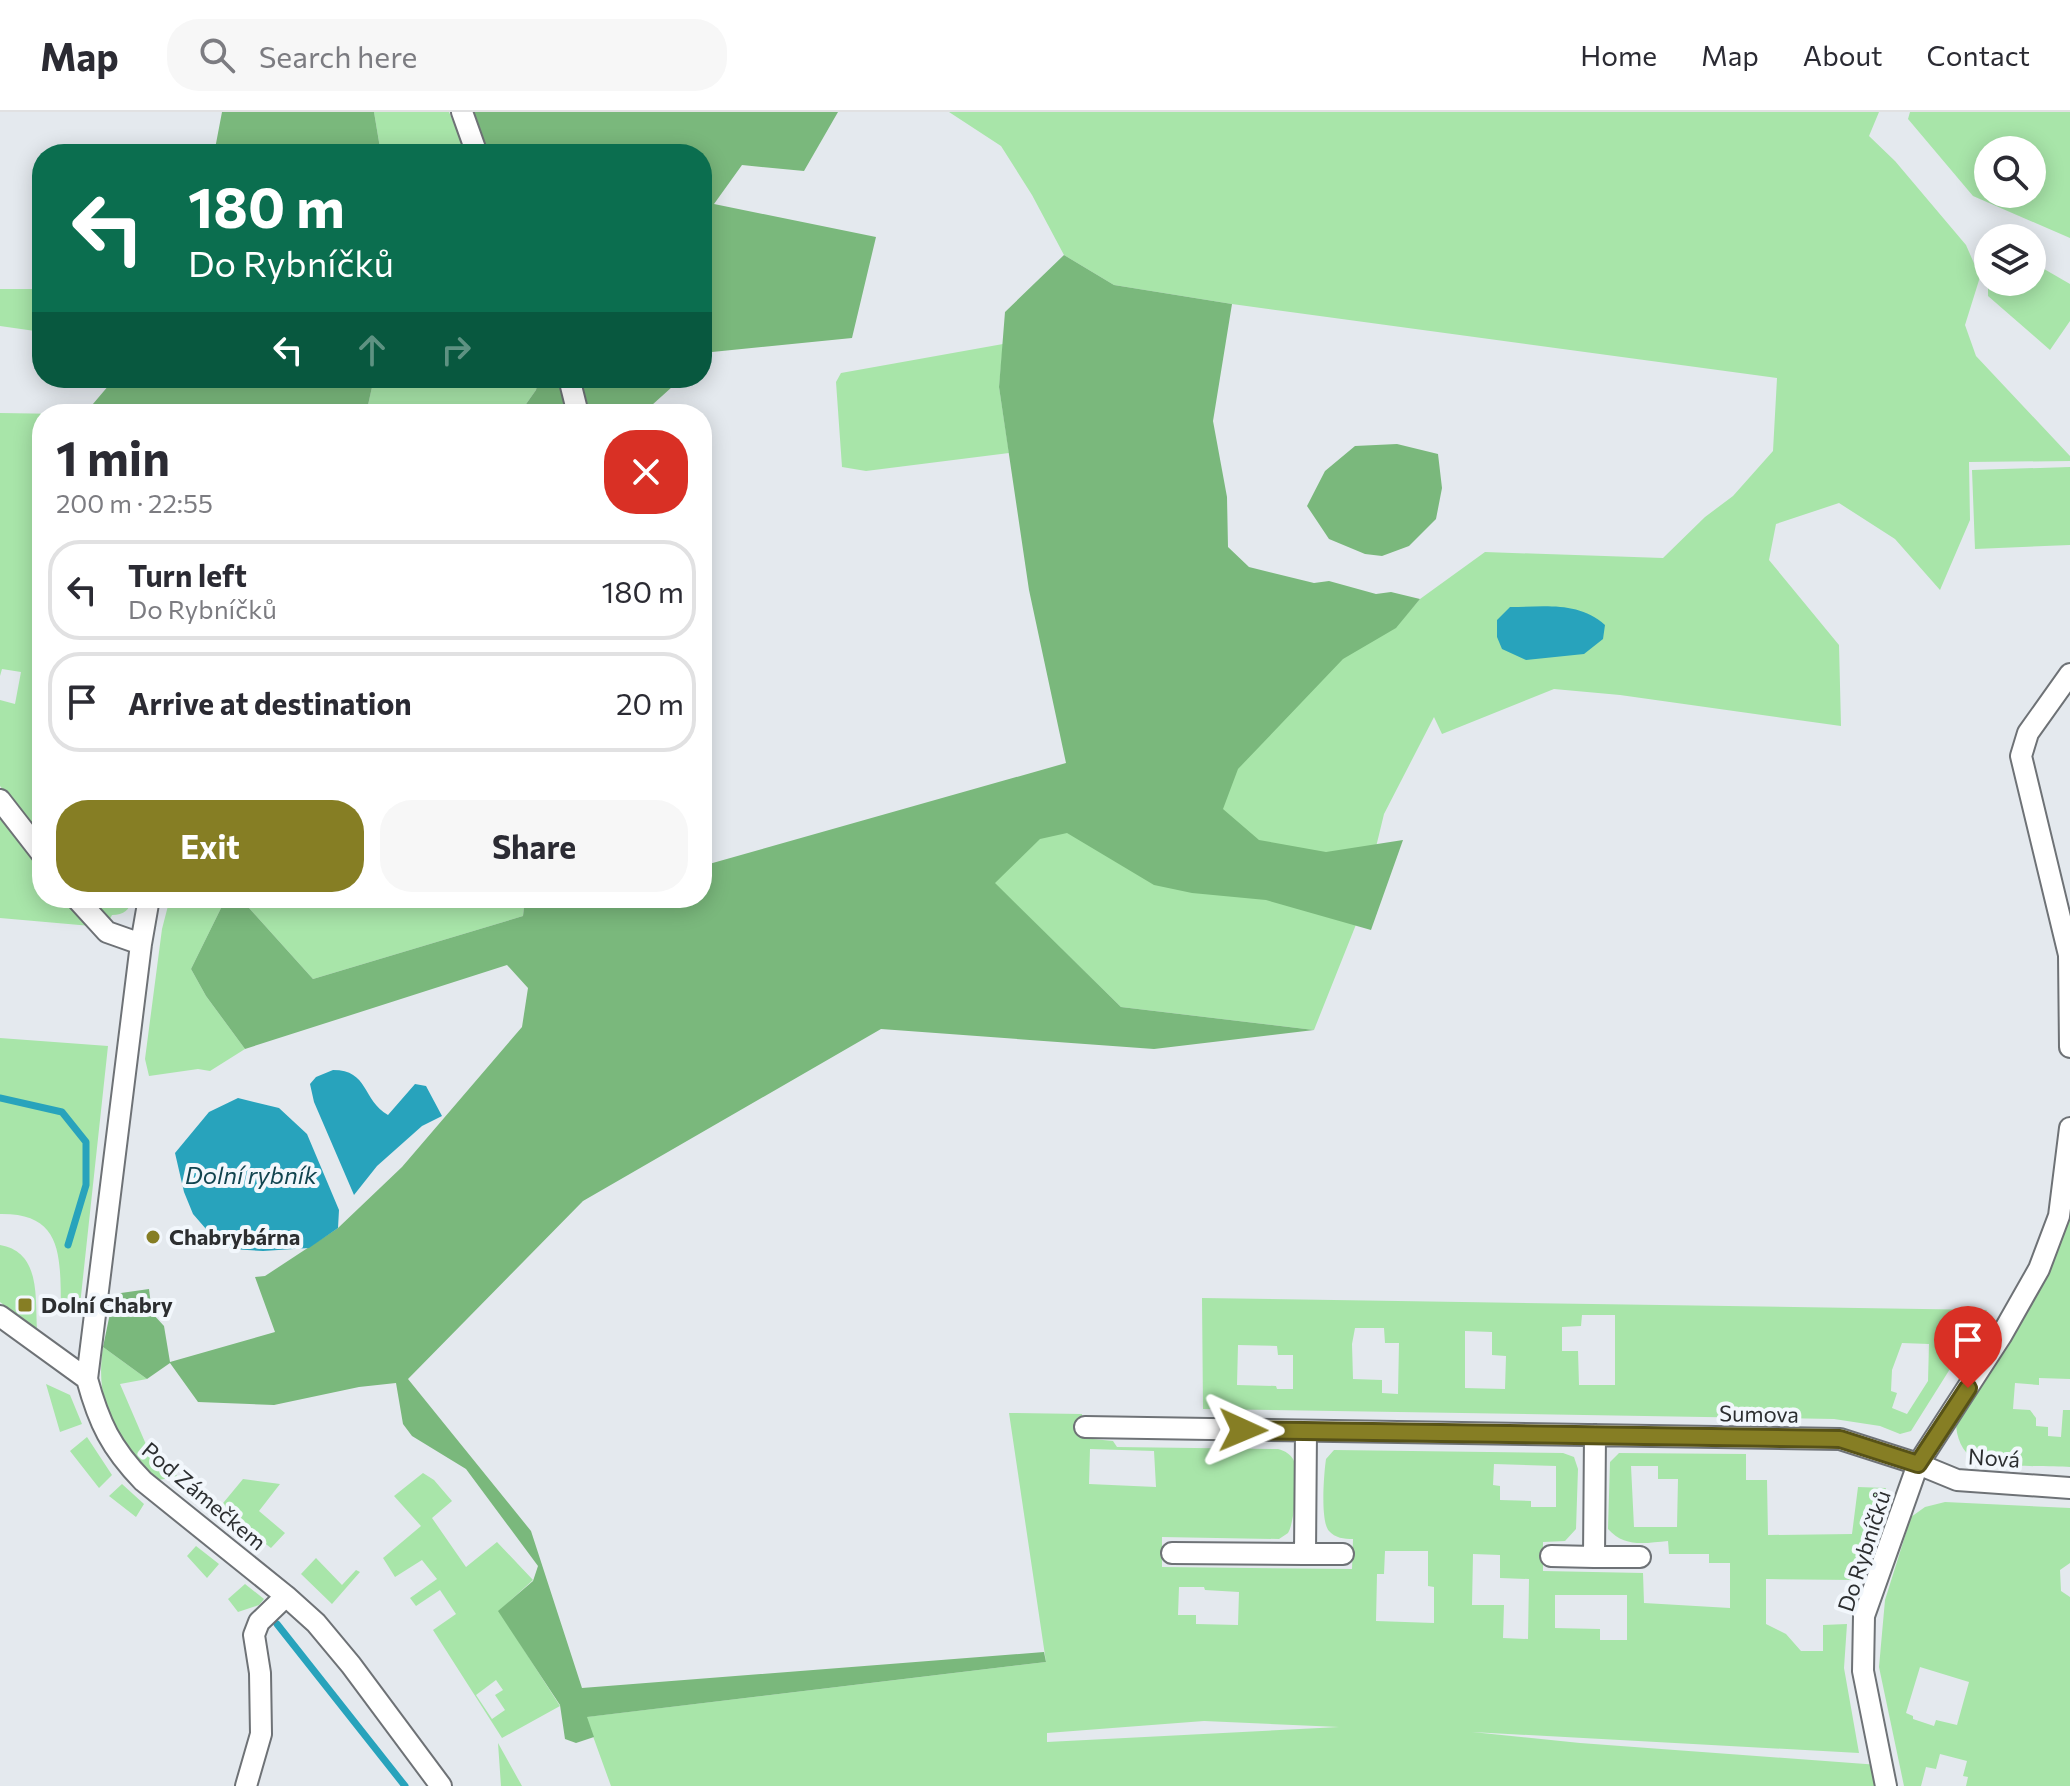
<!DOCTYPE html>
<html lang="en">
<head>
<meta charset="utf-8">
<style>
  :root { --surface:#fff; --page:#f7f7f7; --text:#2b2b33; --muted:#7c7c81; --line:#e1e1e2; --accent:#867e24 }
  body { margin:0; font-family:Commissioner,sans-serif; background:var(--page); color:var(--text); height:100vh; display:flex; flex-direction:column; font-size:30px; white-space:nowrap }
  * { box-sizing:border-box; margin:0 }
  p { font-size:26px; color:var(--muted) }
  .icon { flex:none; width:44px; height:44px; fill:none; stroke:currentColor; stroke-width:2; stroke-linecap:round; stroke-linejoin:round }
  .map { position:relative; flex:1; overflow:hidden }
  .panel { position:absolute; left:32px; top:292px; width:680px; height:504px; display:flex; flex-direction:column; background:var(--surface); border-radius:32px; box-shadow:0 4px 20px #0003 }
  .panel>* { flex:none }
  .hud { position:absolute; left:32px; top:32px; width:680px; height:244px; border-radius:32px; box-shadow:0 4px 20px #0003; background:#0b6e4f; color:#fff; overflow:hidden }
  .fabs { position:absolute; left:1974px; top:24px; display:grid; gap:16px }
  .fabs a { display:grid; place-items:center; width:72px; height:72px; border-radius:50%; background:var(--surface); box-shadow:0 4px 20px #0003; font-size:40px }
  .pin { position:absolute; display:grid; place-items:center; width:68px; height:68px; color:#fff; margin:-82px -34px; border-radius:50% 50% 50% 0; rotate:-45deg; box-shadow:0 0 8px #0007 }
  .pin .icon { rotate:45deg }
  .me { position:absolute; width:88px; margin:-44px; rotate:91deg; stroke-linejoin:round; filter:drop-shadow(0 0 6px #0008) }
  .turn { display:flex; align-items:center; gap:28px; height:168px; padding:0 24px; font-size:36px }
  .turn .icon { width:104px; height:104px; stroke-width:2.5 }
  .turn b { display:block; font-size:56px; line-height:68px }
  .lanes { display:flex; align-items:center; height:76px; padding:0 24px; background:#0003; justify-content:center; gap:40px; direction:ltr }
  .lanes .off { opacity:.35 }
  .round { display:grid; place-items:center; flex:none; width:84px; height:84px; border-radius:32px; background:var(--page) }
  .head { display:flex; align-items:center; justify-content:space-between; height:136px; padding:0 24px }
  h1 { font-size:48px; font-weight:700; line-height:60px }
  .primary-button { display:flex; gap:16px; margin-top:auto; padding:16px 24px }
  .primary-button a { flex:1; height:92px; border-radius:32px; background:var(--accent); color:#fff; font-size:32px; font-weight:700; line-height:92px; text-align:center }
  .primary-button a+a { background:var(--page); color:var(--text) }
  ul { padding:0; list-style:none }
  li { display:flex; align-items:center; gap:24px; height:100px; margin:0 16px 12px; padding:0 8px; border:4px solid var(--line); border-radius:32px }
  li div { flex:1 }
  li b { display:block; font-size:30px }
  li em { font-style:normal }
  header { display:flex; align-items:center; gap:48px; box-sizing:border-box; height:112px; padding:0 40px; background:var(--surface); border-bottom:2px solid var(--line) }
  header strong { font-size:38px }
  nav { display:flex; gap:44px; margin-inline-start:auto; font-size:28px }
  .search { width:560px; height:72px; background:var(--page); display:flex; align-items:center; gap:20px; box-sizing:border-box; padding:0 28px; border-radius:32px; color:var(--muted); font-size:30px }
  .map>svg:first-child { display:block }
  .green { fill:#a8e5a9; fill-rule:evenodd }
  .forest { fill:#7ab87c }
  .water { fill:#28a3bc }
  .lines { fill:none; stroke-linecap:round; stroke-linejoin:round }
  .stream { stroke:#28a3bc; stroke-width:7 }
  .minor-casing { stroke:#6e7276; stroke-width:24 }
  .minor { stroke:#fff; stroke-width:20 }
  .route-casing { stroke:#575217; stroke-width:20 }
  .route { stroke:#867e24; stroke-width:14 }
  .poi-dot { fill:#867e24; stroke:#f2f7fc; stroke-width:3 }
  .labels { text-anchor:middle; stroke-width:8; stroke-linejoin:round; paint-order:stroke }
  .poi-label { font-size:22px; font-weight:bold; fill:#2c2e30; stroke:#f2f7fc; text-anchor:start }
  .street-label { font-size:22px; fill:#2c2e30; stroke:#f2f7fc }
  .water-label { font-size:24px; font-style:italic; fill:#11444f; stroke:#f2f7fc }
</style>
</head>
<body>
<header>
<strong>Map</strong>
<div class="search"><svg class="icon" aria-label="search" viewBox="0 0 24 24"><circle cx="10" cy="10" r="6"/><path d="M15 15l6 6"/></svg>Search here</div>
<nav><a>Home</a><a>Map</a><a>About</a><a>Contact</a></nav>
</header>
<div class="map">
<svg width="2070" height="1674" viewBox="0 0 2070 1674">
  <rect width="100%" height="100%" fill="#e4e9ee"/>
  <path class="green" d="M374,0h75l18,42h-86z
    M949,0h930l-10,24 26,25 71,84 14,32 -15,48 11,31 94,100v5l-101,1 1,58 -30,70 -45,-51 -56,-36 -63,21 -7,36 70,85 2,81 -221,-31 -66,-6 -112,45 -8,-17 -50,97 -25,103 -45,113 -193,-23 -127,-124 44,-43 18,-26 339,-186 25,-29 65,-47 178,6 42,-41 28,-21 40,-45 4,-73 -545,-74 -118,-19 -50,-30 -32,-60 -31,-49z
    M1910,0h160v126l-97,-42 -65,-77zM2032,38v44h-44v-44z
    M2032,150l38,22v37l-20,29 -62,-54v-15l44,1z
    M0,177h42v43l-42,-6z
    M1003,232l-4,43 10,66 -143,18 -24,-4 -6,-85 5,-9z
    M374,266h165l-3,12 -17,24h-153z
    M0,301l65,1h-23v426l-42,-54v-86l15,4 6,-32 -19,-3 -2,7z
    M2070,355v78l-95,4 -3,-79z
    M0,701l42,52v33h27l22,28 -91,-8z
    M86,786h46c-2,12 -8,17 -20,17l-2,4 -5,-1z
    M170,786h56l-35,71 15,27 39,53 -35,22 -12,-2 -49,7 -4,-17 17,-130z
    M240,786h285l-2,18 -210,63z
    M0,926l108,8 -28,259 -19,1c-1,-50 2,-93 -61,-92z
    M2070,1097v170l-31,-1v7l-24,-2 -2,26 17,1 6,8v8l12,1v9l13,1 2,-27h7v57c-18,-1 -82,0 -95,-7 -13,-8 -19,-23 -19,-38 46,-67 95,-133 114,-213z
    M0,1133c41,7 35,52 37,85l-37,-28z
    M1202,1186l785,12 -76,121 -11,3 -20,-8 -46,-7 -631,-10zM1582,1203h33v70h-36l-1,-34h-16v-24l19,-1zM1355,1216h29l1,15h14l-1,51 -16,-1v-13l-29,-1 -1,-35zM1465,1219l27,1v23l14,1 -1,33 -40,-1zM1902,1231l27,1 -1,37 -21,33 -15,-6 5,-15 -6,-2 1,-21zM1238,1233l39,1 1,9h15v34h-16l-1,-3 -39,-1z
    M103,1235l44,32 -27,5 31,72 68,52 24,-29 37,5 -21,27 26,22 -14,15 -51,-39 -3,3 -47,-34 -12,2c-41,-40 -64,-74 -55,-133z
    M46,1272l24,11 12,29 -22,8z
    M1009,1301l73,1 1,24 30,3 4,6 161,2c7,2 13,5 16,12 4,13 1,61 -6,72l-9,6 -117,-2v30l190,2 1,-30c-9,0 -18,-1 -24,-8 -9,-10 -5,-58 -3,-72l8,-9 229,3 11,4 4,12 -2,60 -11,12 -22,1v29l100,2 1,30 86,5v-45h-21v-9h-40l-1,-13c-23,2 -43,7 -60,-12l2,-67 9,-9 127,1v26h21l1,55 84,-1 6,-47 28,1 -31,92 -89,-1v45l20,10 15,17h22v-26l24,-1 -3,44 15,85 -387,-21 108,11 299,22 4,21h-1272l-25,-69 460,-55zM1090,1337l64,2 2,36 -67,-3zM1494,1352l62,2v41h-25v-6l-31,-1v-14l-7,-1zM1631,1354h27v13h20l-1,48h-43zM1385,1439h43v35l6,1v36l-58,-2 1,-47h7zM1473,1442l27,1v23l29,1 -1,60 -25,-1 1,-33h-32zM1179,1475h25l1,3 34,2 -1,33 -42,-1v-9h-18zM1555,1483h72v45h-27v-11l-45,-1zM1204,1609l135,6 -292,15v-9z
    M87,1325l25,38 -13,13 -29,-37z
    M423,1361l11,7 18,21 -20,17 34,49 31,-25 36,38 -34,31 61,95 -58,32 -69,-108 23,-16 -16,-24 -24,16 -6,-8 27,-19 -15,-19 -27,17 -12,-19 38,-32 -27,-30zM496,1568l7,10 -8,5 10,15 -13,9 -16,-24z
    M122,1372l22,20 -8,13 -27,-21z
    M1945,1390l125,6v55l-10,7 1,21 9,6v189h-104l2,-9 -5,-1 4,-15 -27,-7 -4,15 -10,-2 -5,19h-17l-25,-119 6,-67 26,-83 14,-10zM1920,1555l49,15 -12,43 -21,-5 -2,6 -21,-7v-3l-7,-3z
    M196,1434l23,18 -12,14 -20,-22z
    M316,1446l26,27 14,-15 4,2 -28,32 -31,-30z
    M245,1472l19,15 -5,6 -21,7 -10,-13z
    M498,1631l24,43h-21z"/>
  <path class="forest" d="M222,0h152l7,42h-167z
    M470,0h368l-34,59 -62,-6 -28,39 162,33 -24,101 -140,14 -10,8v-206h-215z
    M1064,143l50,30 118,19 -19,117 14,76 1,50 21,20 65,16 15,-2 47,13 15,-2 29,7 -24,29 -53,31 -105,110 -15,40 36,31 67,12 77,-12 -32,90 -105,-30 -74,-7 -38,-8 -87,-52 -27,6 -45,44 126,124 193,23 -160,19 -273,-20 -298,172 -175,178 123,152 51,157 462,-36 2,10 -459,55 7,20 -18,6 -11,-4 -5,-34 -62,-94 35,-30 5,-15 -72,-97 -54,-33 -9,-12 -7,-41 -37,4 -85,18 -76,-3 -28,-39 -23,16 -44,-32 11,-53 35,-5 3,24 12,13 6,36 105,-30 -20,-55 10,-1 73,-48 64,-61 120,-140 6,-39 -21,-23 -262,84 -39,-53 -15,-27 35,-71h14l73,81 210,-63 2,-18h177v-32l364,-103 -37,-173 -30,-203 6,-75z
    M115,266h259l-8,36h-275l-4,-3z
    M539,266h16l10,21 3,15h-49l17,-24z
    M578,266h104l-40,36h-57z
    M1397,332l41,10 4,34 -6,31 -27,27 -27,10 -17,-2 -36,-15 -22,-33 18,-35 30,-25z"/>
  <path class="water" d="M1510,495c34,0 68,-6 95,18l-2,14 -19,15 -58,6 -24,-11 -5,-12v-17z
    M333,958c36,0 29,30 55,45l27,-31 11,2 16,30 -20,10 -45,40 -23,29 -40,-93 -4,-18 6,-7z
    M238,986l41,10 28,26 32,76 -1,18 -29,20 -46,3 -33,-2 -24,-20 -13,-15 -9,-22 -9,-39 34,-41z"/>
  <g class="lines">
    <path class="stream" d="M0,986l62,14 24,30v43l-18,60
      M277,1512l128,162"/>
    <defs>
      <path id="minor" d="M462,0l15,42
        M569,266l9,36
        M2070,562l-42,59 -7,23 48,199 1,92
        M0,688l42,54
        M76,786l31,34 34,12
        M149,786l-8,46 -54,435c12,44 24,69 56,102l143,115 30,27 35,42 90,121
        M0,1204l87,63
        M1085,1315l755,12 78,25 39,16 113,8
        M1172,1441l133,1 1,-123
        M1305,1442h38
        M1551,1444l43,1 1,-122
        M1594,1445h46
        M246,1674l15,-52 -1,-61 -6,-38 5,-13 27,-26
        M1886,1674l-23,-115 1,-55 54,-152 83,-128 38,-67 20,-53 11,-88"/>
    </defs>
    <use href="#minor" class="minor-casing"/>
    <use href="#minor" class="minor"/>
  </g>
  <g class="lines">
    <defs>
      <path id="route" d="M1243,1318l597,9 78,25 50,-76"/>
    </defs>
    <use href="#route" class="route-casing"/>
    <use href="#route" class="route"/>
  </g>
  <g class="poi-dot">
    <circle cx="153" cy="1125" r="8"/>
    <rect x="17" y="1185" width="16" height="16" rx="4"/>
  </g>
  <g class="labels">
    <g class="poi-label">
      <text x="169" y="1133">Chabrybárna</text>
      <text x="41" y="1201">Dolní Chabry</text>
    </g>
    <g class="street-label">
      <text transform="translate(1759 1302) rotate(1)" y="8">Sumova</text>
      <text transform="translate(1994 1346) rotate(4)" y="8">Nová</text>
      <text transform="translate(204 1384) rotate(40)" y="8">Pod Zámečkem</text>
      <text transform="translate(1864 1439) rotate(-72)" y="8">Do Rybníčků</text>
    </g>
    <g class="water-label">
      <text x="251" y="1072">Dolní rybník</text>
    </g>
  </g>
</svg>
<div class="fabs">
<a><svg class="icon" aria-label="search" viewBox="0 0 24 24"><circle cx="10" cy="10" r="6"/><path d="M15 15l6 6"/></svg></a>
<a><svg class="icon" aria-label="layers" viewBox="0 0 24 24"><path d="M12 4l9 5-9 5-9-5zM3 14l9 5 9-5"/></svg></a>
</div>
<div class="pin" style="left:1968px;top:1276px;background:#d93025"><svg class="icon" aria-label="arrive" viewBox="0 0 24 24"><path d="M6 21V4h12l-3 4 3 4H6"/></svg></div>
<svg class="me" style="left:1243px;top:1318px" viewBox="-20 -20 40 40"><path d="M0-17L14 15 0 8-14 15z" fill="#867e24" stroke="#fff" stroke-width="4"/></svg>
<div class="hud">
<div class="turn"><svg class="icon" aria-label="left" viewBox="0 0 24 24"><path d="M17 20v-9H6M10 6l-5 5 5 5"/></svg><div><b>180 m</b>Do Rybníčků</div></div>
<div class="lanes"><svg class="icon" aria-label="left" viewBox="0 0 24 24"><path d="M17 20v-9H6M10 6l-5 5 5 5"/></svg><svg class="icon off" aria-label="ahead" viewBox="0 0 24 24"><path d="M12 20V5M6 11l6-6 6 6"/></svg><svg class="icon off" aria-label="right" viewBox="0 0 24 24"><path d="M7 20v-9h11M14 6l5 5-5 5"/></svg></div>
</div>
<section class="panel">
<div class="head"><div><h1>1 min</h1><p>200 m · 22:55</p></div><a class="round" style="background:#d93025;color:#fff"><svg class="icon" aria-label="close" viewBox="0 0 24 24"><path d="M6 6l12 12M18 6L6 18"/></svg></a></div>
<ul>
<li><svg class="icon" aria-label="left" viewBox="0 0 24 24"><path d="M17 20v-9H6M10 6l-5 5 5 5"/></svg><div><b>Turn left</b><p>Do Rybníčků</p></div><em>180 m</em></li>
<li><svg class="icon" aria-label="arrive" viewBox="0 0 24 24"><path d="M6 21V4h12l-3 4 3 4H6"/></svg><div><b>Arrive at destination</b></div><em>20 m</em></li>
</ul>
<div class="primary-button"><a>Exit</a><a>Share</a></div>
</section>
</div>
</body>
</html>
